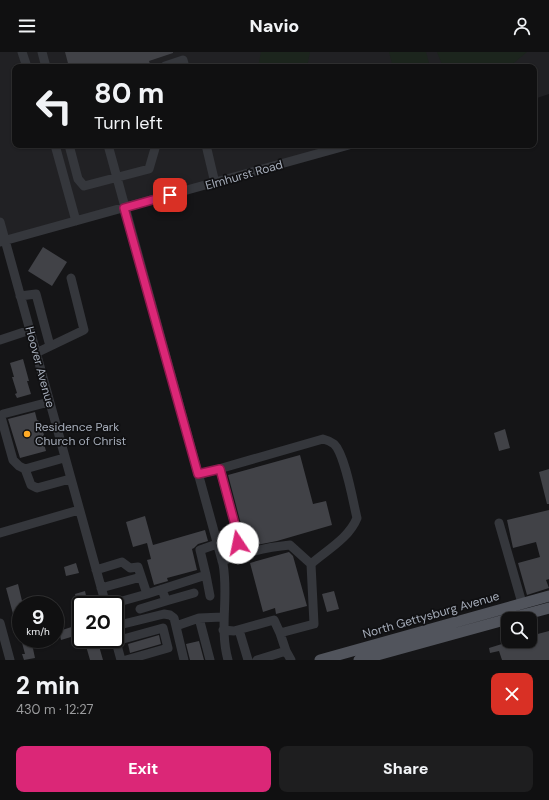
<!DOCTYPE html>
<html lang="en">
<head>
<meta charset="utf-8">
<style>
  :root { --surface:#101011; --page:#1e1e1f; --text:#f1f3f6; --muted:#9c9d9f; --line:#303031; --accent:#db2777 }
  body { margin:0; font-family:"DM Sans",sans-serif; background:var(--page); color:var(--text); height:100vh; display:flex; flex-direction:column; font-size:15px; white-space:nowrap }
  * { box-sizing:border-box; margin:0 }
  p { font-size:13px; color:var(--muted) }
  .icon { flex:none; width:22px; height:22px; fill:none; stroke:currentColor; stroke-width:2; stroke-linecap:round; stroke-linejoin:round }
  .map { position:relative; height:608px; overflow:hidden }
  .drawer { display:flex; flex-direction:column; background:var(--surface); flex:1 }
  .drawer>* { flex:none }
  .top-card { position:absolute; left:12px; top:12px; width:525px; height:84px; border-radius:8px; box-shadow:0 1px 3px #0004,0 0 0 1px var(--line); background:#101011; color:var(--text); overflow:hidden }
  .controls { position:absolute; left:501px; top:560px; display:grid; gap:8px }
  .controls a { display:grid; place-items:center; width:36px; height:36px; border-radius:8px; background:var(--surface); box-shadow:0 1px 3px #0004,0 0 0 1px var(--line); font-size:20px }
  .speed { position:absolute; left:12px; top:544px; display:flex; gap:8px; font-size:20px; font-weight:700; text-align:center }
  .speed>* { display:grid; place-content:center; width:52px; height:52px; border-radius:50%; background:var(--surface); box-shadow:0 1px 3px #0004,0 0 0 1px var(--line); line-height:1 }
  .speed small { font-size:10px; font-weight:400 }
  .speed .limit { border:2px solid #111; border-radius:6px; background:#fff; color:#111 }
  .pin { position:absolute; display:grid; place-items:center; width:34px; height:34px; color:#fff; margin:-17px; border-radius:8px; box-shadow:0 2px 6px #0006 }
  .me { position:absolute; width:44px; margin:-22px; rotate:349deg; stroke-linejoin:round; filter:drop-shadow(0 0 3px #0008) }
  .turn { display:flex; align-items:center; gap:14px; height:84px; padding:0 16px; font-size:18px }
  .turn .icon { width:52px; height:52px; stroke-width:2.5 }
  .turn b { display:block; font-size:28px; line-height:34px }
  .round { display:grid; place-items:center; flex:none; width:42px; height:42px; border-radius:8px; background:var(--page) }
  .overview { display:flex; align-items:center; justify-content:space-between; height:68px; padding:0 16px }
  h1 { font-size:24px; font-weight:800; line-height:30px }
  .cta { display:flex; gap:8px; margin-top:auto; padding:8px 16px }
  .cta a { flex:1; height:46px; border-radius:8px; background:var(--accent); color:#fff; font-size:16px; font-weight:800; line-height:46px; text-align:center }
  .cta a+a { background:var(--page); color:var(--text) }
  header { display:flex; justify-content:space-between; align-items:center; height:52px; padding:0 16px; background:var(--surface); font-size:18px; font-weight:800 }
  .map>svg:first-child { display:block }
  .built { fill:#212124 }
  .green { fill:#1c251d }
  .building { fill:#414247 }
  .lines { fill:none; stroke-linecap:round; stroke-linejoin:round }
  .minor { stroke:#35373c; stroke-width:9 }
  .major { stroke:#51545c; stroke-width:11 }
  .route-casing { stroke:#8e194d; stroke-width:10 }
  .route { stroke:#db2777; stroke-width:7 }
  .poi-dot { fill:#ffaa25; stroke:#101012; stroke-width:1.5 }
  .labels { text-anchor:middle; stroke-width:3.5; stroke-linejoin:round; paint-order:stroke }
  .street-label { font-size:12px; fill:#a5acb9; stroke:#101012 }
  .poi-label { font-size:12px; fill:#a5acb9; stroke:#101012; text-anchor:start }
</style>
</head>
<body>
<header><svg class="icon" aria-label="menu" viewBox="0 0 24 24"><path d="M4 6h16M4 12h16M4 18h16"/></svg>Navio<svg class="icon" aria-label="person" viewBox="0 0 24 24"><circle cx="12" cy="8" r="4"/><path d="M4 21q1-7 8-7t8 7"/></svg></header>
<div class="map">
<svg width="549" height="608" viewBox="0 0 549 608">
  <rect width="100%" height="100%" fill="#151517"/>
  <path class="built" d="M0,0h549v42l-15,5v-32h-519v78h334l-344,96 -5,-19z"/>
  <path class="green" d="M261,0h49l-3,15h-49z
    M389,0h37l4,15h-37z
    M437,0h90l-18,15h-66z"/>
  <path class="building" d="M65,0h108v1l-24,8 2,6h-82z
    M43,195l24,15 -15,24 -24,-15z
    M23,307l6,22h-2l4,13 -14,4 -2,-4 2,-1 -5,-16h2l-4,-14z
    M35,360l2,8 2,1 1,5 -5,5 8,1 1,3 -2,2 4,14 -26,7 -12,-39z
    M505,377l5,19 -11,3 -5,-18z
    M300,403l13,49 13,-3 6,24 -55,16 -30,6 -19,-72z
    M549,417v35h-2l-8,-32z
    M549,458v69l-3,1 3,8 -22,7 -9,-32 22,-6 -4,-15 -23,6 -6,-28z
    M145,464l8,29 52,-15 3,11 -10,3 -4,4 -2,1 5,21 -30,8 1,3 -14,4 -7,-25 4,-1 -4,-16 -14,4 -7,-25z
    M289,500l4,4 14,50 -31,8 -1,-6 -12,4 -13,-49z
    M76,511l3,10 -13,3 -2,-9z
    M18,532l5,21h-2v31h-2l-13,-48z
    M85,539l2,9 -10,3 -2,-9z
    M334,539l5,18 -12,3 -5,-18z
    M81,572v10l-20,6 -2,-9z
    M549,579v29h-47l-3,-9 -9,2 -1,-5 23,-7h18v-5z
    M159,583l2,9 -31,9 -2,-9z
    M21,587h10l4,19 -11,2 -2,-6h3z
    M84,587h13l6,21h-13z
    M199,589l5,19h-14l-4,-16z"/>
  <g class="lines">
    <path class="minor" d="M22,0l5,15
      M42,0l4,15
      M165,15v-1l18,-6 2,7
      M55,93l21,76
      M69,93l9,34 6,7 65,-17 7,-24
      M108,93l115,419c6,32 -4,64 5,96
      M206,93l9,38
      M0,170l106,383
      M0,190l349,-97
      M20,244l16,-2 14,52
      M0,288l30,-10
      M36,301l48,-23 -13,-52
      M49,350l-46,12 -2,3 12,43 6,6 6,3 39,-11
      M25,417l6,16 6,3 33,-9
      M220,417l18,67v7l-7,7 -11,3
      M198,423l125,-36c4,1 7,2 11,5 11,10 19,58 23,74 -8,20 -30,32 -46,46l3,60 -34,9 6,18 5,9
      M499,471l23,80
      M0,481l79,-23
      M222,509c22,-8 45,-14 68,-16l21,19
      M96,518l26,-8 8,6 8,-1 9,27 59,-19 -6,-25 17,-6
      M206,523l4,21
      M101,536l40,-11
      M162,537l4,12 28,-8
      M108,553l39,-11
      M140,557l26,-8
      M199,566l11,42
      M0,571l10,37
      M115,574l49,-12 6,1 4,3 10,42
      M176,574l23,-8 24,-1
      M223,578l11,1 40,-11 6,13
      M239,578l9,30
      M115,586l6,22
      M116,589l47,-13 5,20 -42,12
      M257,608l29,-9"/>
    <path class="major" d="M508,567l41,-11
      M320,608l229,-64
      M359,608l149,-41"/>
  </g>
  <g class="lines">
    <defs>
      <path id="route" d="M170,143l-46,13 74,266 22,-5 18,67v7"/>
    </defs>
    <use href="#route" class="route-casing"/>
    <use href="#route" class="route"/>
  </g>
  <circle class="poi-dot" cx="27" cy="382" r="4"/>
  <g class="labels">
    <g class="street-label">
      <text transform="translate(244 123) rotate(-16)" y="4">Elmhurst Road</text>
      <text transform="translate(40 315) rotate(75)" y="4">Hoover Avenue</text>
      <text transform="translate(431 563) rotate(-16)" y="4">North Gettysburg Avenue</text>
    </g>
    <g class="poi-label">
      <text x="35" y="379">Residence Park<tspan x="35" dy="14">Church of Christ</tspan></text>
    </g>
  </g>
</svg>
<div class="controls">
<a><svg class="icon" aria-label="search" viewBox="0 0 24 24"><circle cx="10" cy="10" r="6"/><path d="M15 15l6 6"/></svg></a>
</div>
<div class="speed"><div>9<small>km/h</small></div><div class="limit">20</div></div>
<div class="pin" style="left:170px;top:143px;background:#d93025"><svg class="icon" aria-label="arrive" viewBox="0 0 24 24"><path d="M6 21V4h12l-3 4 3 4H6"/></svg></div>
<svg class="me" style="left:238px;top:491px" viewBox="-20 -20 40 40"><circle r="19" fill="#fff"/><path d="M0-13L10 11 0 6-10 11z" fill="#db2777"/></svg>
<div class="top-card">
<div class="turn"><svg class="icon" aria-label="left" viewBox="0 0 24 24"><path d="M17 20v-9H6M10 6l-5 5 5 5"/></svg><div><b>80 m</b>Turn left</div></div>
</div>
</div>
<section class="drawer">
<div class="overview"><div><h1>2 min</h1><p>430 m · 12:27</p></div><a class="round" style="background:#d93025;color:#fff"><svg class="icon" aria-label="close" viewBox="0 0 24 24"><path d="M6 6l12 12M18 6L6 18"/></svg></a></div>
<div class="cta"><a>Exit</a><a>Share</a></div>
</section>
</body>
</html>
